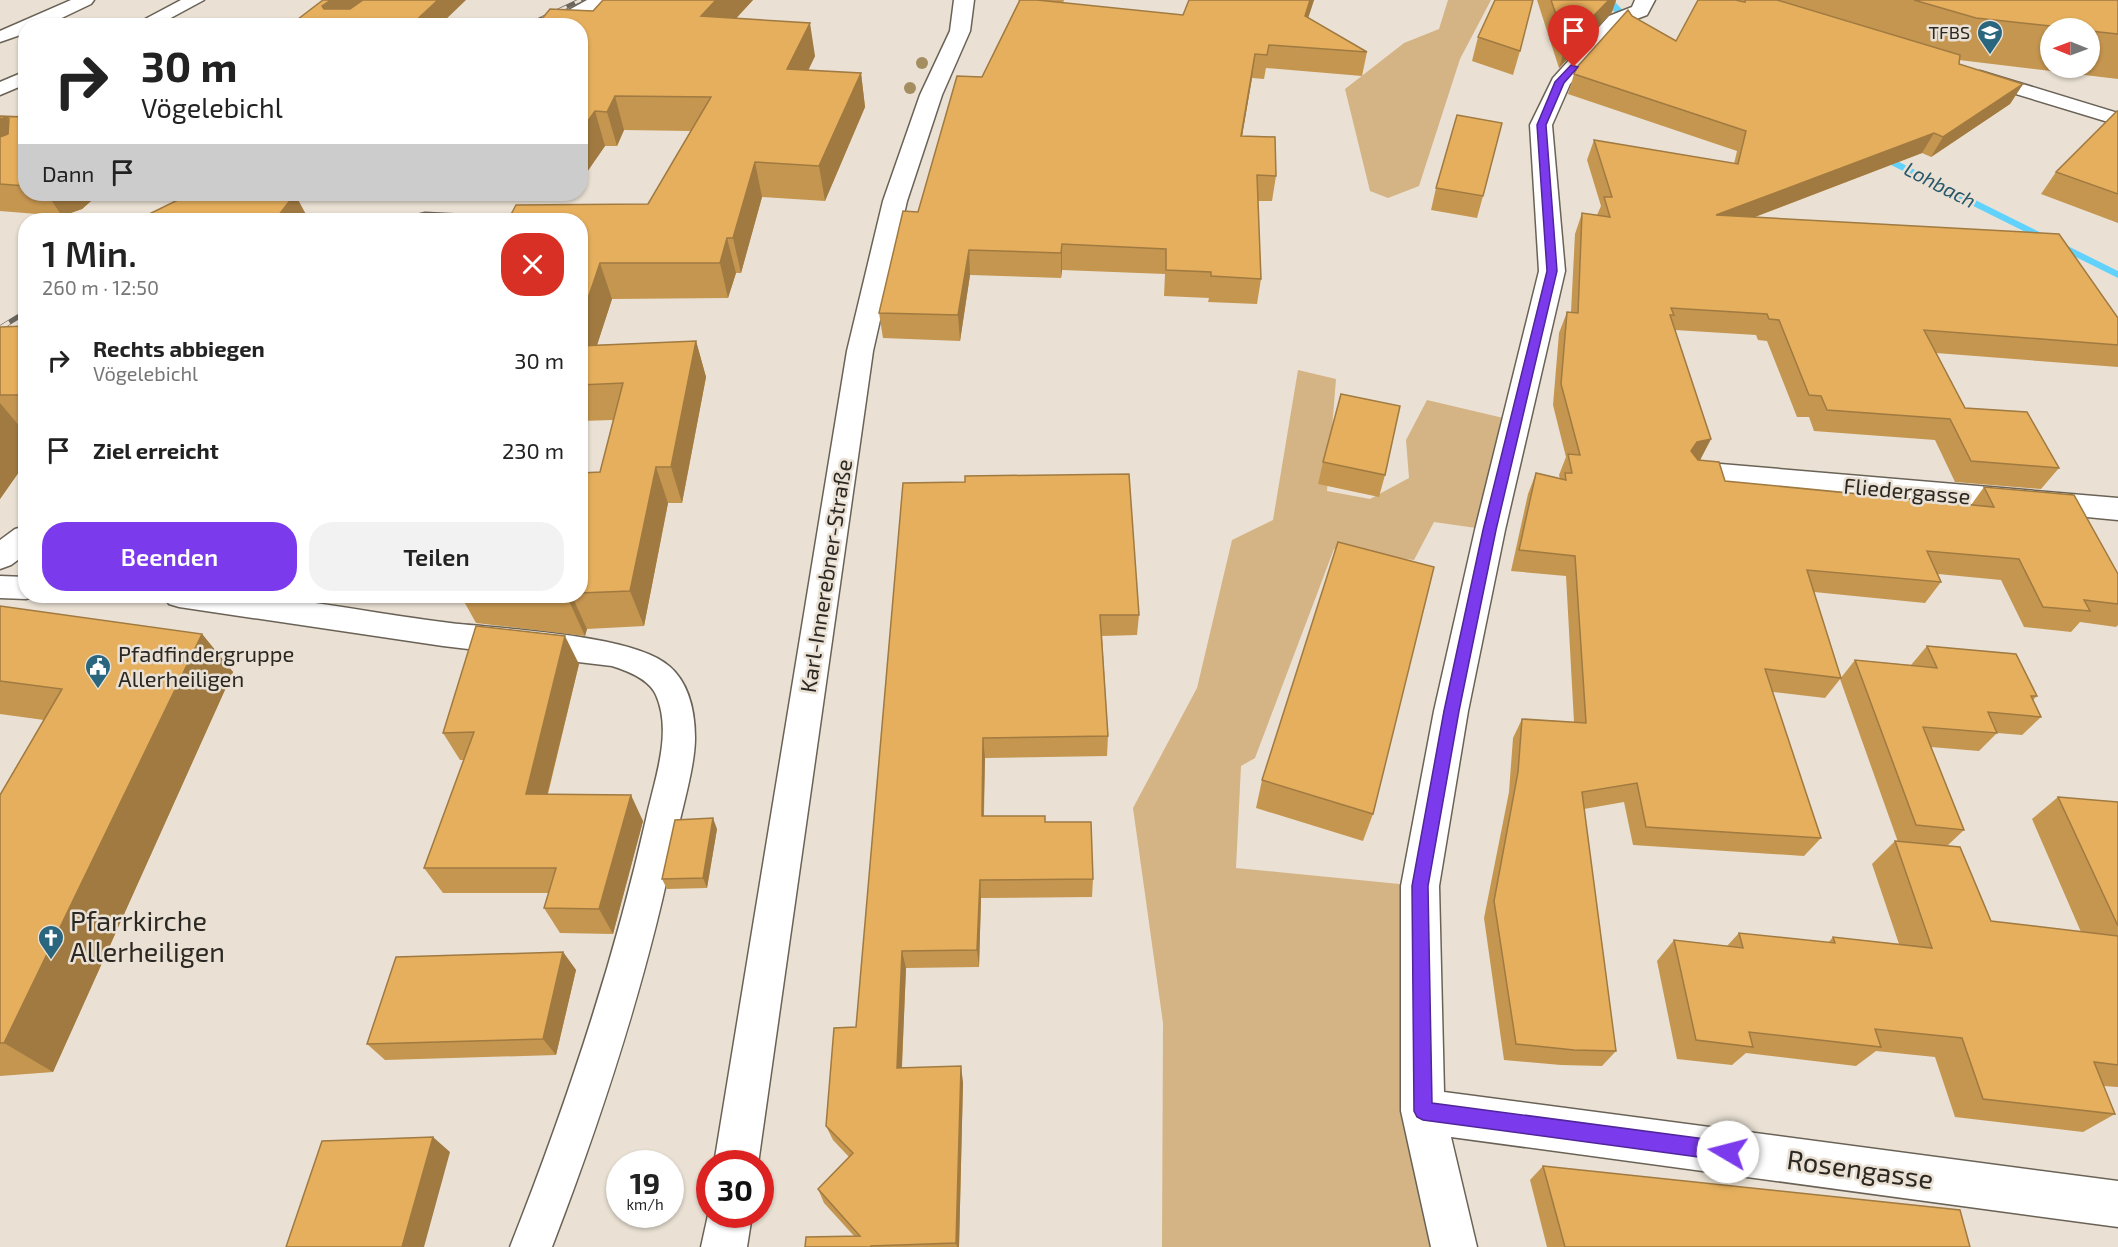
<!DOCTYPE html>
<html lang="de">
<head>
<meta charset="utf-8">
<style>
  :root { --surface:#fff; --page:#f2f2f2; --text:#222; --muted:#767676; --accent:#7c3aed }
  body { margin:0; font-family:"Exo 2",sans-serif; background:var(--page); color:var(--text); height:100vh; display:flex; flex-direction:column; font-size:22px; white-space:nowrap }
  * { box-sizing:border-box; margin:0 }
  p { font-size:20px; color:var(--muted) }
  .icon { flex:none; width:33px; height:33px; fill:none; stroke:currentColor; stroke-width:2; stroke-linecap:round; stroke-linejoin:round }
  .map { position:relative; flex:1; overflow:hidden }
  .sheet { position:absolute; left:18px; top:213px; width:570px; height:390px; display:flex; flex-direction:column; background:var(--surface); border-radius:24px; box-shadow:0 2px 4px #0004 }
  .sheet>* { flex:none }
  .banner { position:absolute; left:18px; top:18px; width:570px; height:183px; border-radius:24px; box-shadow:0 2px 4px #0004; background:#fff; color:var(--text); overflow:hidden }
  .needle { width:39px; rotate:271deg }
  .buttons { position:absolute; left:2040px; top:18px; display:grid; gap:12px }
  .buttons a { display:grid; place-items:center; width:60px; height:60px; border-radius:50%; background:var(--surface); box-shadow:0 2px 4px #0004; font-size:30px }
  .speed { position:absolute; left:606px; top:1150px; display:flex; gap:12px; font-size:30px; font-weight:700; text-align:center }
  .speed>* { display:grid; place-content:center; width:78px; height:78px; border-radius:50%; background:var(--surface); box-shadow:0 2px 4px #0004; line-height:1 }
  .speed small { font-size:15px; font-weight:400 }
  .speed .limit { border:9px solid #d22; background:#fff; color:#111 }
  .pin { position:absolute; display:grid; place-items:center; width:51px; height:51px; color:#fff; margin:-62px -26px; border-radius:50% 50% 50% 0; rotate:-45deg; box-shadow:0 0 6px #0007 }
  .pin .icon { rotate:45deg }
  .me { position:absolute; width:66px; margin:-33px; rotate:278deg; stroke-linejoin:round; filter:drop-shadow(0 0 4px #0008) }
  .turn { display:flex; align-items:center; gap:21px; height:126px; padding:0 24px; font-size:27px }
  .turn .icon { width:78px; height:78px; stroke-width:2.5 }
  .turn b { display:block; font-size:42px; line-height:51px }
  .then { display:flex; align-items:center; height:57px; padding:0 24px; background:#0003; gap:12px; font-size:22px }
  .round { display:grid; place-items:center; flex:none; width:63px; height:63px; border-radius:24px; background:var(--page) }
  .head { display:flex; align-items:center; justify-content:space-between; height:102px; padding:0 24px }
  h1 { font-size:36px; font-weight:600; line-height:45px }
  .button { display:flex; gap:12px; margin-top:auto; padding:12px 24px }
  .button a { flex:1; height:69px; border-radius:24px; background:var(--accent); color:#fff; font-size:24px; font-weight:600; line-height:69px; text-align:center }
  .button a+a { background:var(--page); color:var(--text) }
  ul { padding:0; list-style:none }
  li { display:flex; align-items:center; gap:18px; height:90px; padding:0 24px }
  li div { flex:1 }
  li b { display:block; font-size:22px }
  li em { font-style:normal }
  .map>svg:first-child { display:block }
  .green { fill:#d4b385 }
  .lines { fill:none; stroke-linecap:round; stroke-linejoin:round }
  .stream { fill:#61d2fc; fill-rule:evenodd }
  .lane-casing { stroke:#6a6256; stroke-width:3 }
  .street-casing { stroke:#6a6256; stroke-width:3 }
  .lane { fill:#fff; fill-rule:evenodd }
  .street { fill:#fff; fill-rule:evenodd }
  .rail-far1-casing { stroke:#6b665e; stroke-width:4.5 }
  .rail-casing { stroke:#6b665e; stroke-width:5 }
  .rail-far1 { stroke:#eae1d4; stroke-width:3; stroke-dasharray:9; stroke-linecap:butt }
  .rail { stroke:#eae1d4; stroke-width:4; stroke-dasharray:11; stroke-linecap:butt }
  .tree { fill:#a48d61 }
  .wall { fill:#c59650; fill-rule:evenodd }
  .shaded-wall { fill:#a07a41 }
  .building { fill:#e5af5d; stroke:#a07a41; stroke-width:1.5 }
  .route { fill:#7c3aed; stroke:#51269a; stroke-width:1.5 }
  .labels { text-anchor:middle; stroke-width:5; stroke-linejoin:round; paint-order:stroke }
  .far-poi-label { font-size:18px; fill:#2b2823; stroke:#eae1d4; text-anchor:end }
  .far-water-label { font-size:20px; font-style:italic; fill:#285769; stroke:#eae1d4 }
  .street-label { font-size:22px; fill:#2b2823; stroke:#eae1d4 }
  .poi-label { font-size:22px; fill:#2b2823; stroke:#eae1d4; text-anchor:start }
  .near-poi-label { font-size:27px; fill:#2b2823; stroke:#eae1d4; text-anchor:start }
  .near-street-label { font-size:27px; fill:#2b2823; stroke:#eae1d4 }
</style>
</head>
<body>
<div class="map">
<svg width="2118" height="1247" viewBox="0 0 2118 1247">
  <rect width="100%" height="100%" fill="#eae1d4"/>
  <path class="green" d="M1448,0h43l-31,59 -41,127 -31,12 -18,-7 -25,-102 59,-46 35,-14z
    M1298,370l38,9 -9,112 43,8 39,-21 -3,-38 21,-40 89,21 -26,109 -56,-8 -20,38 -80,-11 -79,209 -14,8 -5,102 184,18 34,361h-292l1,-224 -30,-215 64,-120 35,-148 41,-20z"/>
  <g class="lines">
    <path class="stream" d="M1608,0h8v3l20,21v4h-6l-21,-22z
      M1879,152l239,119v7l-243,-121 -1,-2z"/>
    <defs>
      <path id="lane" d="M71,0h23l-3,4 -46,22h-19v7l-26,9v-11z
        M181,0h23l-48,26h-24z
        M26,71v13l-26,11v-13z
        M1980,71l138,42v12l-145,-44 -3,-4z
        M425,213l39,2 3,5h-53l3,-5z
        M0,576l26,1v19h10l-10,3 -26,-1z
        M164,596c95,-9 191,16 286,27 51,6 183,11 219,43 20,17 26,46 26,72 0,28 -13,71 -19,99 -28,140 -73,277 -124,410h-42c55,-139 103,-282 136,-428 8,-38 27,-86 10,-124 -7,-16 -28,-24 -44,-29l-169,-20 -264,-39 -10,-3z"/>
      <path id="street" d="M587,0h25l-3,4 -43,22h-26z
        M954,0h20l-4,31 -28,64 -35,106 -34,150 -115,813h-44l133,-813 36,-150 37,-106 30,-64z
        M1635,0h20l-8,15 -24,9 -53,60 -18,41 13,146 -60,259 -37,181 -29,175 5,206 674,89v46l-667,-90 26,110h-46l-30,-136v-225l33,-175 41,-181 64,-259 -9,-146 23,-47 56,-62 23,-9z
        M1697,462l421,36v22l-431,-41 -5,-7 5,-7z
        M26,526v28l-15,11 -11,4v-29l15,-11z
        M710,1206v9h42l-5,32h-46z"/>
    </defs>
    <use href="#lane" class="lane-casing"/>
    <use href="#street" class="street-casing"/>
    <use href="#lane" class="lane"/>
    <use href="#street" class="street"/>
    <defs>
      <path id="rail-far1" d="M526,26l55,-26"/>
      <path id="rail" d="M0,328l26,-16"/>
    </defs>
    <use href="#rail-far1" class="rail-far1-casing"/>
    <use href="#rail" class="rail-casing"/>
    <use href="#rail-far1" class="rail-far1"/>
    <use href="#rail" class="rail"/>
  </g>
  <g class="tree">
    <circle cx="922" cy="63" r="6"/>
    <circle cx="910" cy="88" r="6"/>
  </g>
  <path class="wall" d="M603,0h150l-17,18 79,38 -7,14 53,3 4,34 -40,94 -63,-4 -21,76h-5l-8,25 -116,1 -15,46 99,-4 10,36 -24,126h-14l-24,123 -57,3 -2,7 -109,-13 -15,-27h119v-123l20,-1 13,-52 -33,1v-201l68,-16 43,-73 -67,-1 -7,16h-12l-25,36 13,-171z
    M1018,0h46l-1,3 120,12 131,-15 -6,18 59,34 -5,24 -96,-8 -2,11 -12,-1 -10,58 34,40 -4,25h-14l3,78 -4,25 -49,-2 1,-4 -45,-2 1,-22 -103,-4 -1,8 -91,-3 -10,66 -77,-3 -4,-25 39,-101 64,-135 37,-76z
    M1537,0h79l-4,12 -53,56z
    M1739,0h379v79l-159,-19v4l64,20 -13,20 -79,53 -9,-4 -167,64 363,101v49l-182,-14 29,55 94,60 -18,21 -86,-7 -20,-42 -121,-9 -5,-14h-12l-30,-76 -9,-1 -2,-5 -81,-5 36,109 -11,21 25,21 246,24 13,-18 134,117v21l-2,2 -36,-5 -9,10 -47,-5 -23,-47 -63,-6 3,8 -16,21 -111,-11 27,86 -16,20 -52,-6 48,146 -17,18 -171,-11 -9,-43 -40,7 32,242 -14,15 -41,-1 -57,-5 -20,-142 25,-126 4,-54 9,-19 52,3 -8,-146 -55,-5 17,-77 8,-21 24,6 -1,-4 7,-18 -13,-52 6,-72 8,-21h4l4,-78 7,-21 15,2 4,-9 -14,-46 7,-20 140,24 3,-13 -169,-57 6,-20 58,-58 44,25zM2050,28h40v40h-40z
    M1478,37l42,14 -7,24 -41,-14z
    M2118,111v112l-77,-29 15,-22z
    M0,116l26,1v77h73l-17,15 -20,7 -62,-5z
    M1436,188l47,8 -6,22 -46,-8z
    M486,194h87l-3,5 -83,-2z
    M26,326v136l-26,37v-172z
    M1323,462l62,13 -6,22 -61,-13z
    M965,482l174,133 -2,20 -35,1 6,100 -1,20 -122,2 -1,58 61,6 48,57 -1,18 -111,1 -2,69 -73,1 -4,100 61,14 -4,165h-154l49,-11 -30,-33 -6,-14 31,-32 -16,-17 -7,-14 30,-99z
    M0,606l202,28 31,38 -180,400 -53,4v-281l44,-75 -44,-6z
    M1927,646l110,50 -4,4 8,17 -19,18 -25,-2 -18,18 -48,-4 33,83 -17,16 44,75 90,11 -49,-113 26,-22 60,5v285l-15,-1 12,28 -32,18 -128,-15 -20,-60 -59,-6 -20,15 -110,-13 -14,12 -55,-6 -20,-98 17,-21 53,6 12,-13 89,10 5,-6 66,7 -27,-80 23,-23 3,1 -58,-163 15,-19 56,5z
    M579,664l-31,130 95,27 -30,113 -53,-1 -16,-25 5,-15h-106l-19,-25 40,-108h-4l-17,-27z
    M1262,780l111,34 -10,27 -107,-33z
    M717,829l-10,59 -40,1 -5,-10z
    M563,952l13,18 -20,85 -171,5 -18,-16z
    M1543,1166l427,81h-423l-17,-67z"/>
  <path class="shaded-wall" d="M331,0h38l-38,26 -9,-20z
    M438,0h28l-27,26h-29z
    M716,0h37l-45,49 -7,-33z
    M1310,0h4l-13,40 4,-24z
    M1609,0h7l-4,12 -53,56 7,-24z
    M810,23l5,33 -22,47 -6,-34z
    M1255,54l-3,24 -14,82 3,-24z
    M861,73l4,34 -40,94 -6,-35z
    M2023,84l-13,20 -79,53 12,-20z
    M615,96l9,34 -7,16 -10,-34z
    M595,111l10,35 -25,36v-50z
    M6,117l19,29 -25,9v-36z
    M1934,133l-12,20 -215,82 9,-20z
    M755,162l7,35 -21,76 -8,-35z
    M47,194h52l-17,15 -20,7z
    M295,194l14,26h-34z
    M568,194h5l-3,5z
    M727,238l9,35 -8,25 -8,-35z
    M1062,244v26l-1,8v-25z
    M969,250l1,25 -10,66 -2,-26z
    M600,263l12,36 -27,83 -5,-13v-47z
    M696,341l10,36 -24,126 -11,-36z
    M0,403l26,31v28l-26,37z
    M1711,439l-11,21 -14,3 5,-12 6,-9z
    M656,467l12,36 -24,123 -14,-35z
    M571,596h1l15,33 -2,7 -16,-35z
    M202,634l31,38 -180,400 -49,-29z
    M565,636l14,28 -38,156 -15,-26z
    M983,738l2,20 -2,77 -1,-19z
    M631,795l12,26 -30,113 -14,-25z
    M713,818l4,11 -10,59 -4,-10z
    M980,880l1,18 -2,69 -2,-17z
    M902,951l4,17 -5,115 -4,-15z
    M563,952l13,18 -20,85 -13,-16z
    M961,1066l2,16 -4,165h-2l-1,-4z
    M433,1137l17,15 -26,95h-22z"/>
  <path class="building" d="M323,0h8l-9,6 2,3h26l13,-9h75l-28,26h-121z
    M603,0h113l-15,16 109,7 -23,46 74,4 -42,93 -64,-4 -22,76h-6l-7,25h-120l-20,59v-102h-72l8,-15 132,-1 63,-107 -96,-1 -8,16 -12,-1 -15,21v-106h-44l14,-17 43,2z
    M1020,0h17l146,15 6,-15h121l-5,16 62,36 -98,-7 -2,10 -12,-1 -14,82 34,1 1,39 -19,-1 4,104 -50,-3v-4l-45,-2v-21l-104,-5 -1,9 -92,-3 -11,65 -79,-2 24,-102 15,1 39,-136 25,1z
    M1495,0h38l-13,51 -42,-14z
    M1551,0h58l-43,44z
    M1698,0h37l10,2v-2h32l183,55 -1,9 64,20 -80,53 -9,-4 -218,82 343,19 59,84v27l-194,-15 41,78 62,4 32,56 -88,-7 -21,-42 -123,-9 -6,-14 -12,-1 -30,-75 -10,-1 -2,-5 -96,-6 3,7h-4l41,124 -14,3 -6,9 7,9 21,2 6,19 269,26 -10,-20 90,8 44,79v30l-34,-4 6,11 -47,-4 -24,-48 -92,-8 14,31 -134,-12 34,108 -76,-9 56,169 -175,-11 -9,-44 -55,9 34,259 -42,-1 -58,-6 -22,-143 24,-129 4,-53 64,4 -11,-167 -56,-6 17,-77 30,7 -1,-7h7l-4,-19 12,1 -19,-71 6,-72 11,1 4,-100 28,4 -6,-20h8l-18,-57 144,24 8,-33 -172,-57 4,-8 50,-56 4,6 44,25z
    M1914,0h204v34l-28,-3v-3h-21l-93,-10z
    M2117,111h1v83l-62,-22z
    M1457,115l45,8 -19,73 -47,-8z
    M0,116l26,1v69l-26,-2v-47l8,-3 1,-15 -3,-2 -6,2z
    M190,194h105l-20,26h-138z
    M26,326v69h-26v-68z
    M696,341l-25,126h-15l-26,124 -50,2v-120h1l19,-1 23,-89 -43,2v-39z
    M1341,394l59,12 -15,69 -62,-13z
    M1129,474l10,141h-39l8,121 -125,2 -1,78h63v6h46l2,57 -113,1 -3,70 -75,1 -5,117 64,-2 -5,177 -85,3v1h-66l1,-10 54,-1 -42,-47 35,-36 -27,-27 8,-98 22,-1 47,-544 62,-1v-6z
    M1338,542l96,25 -61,247 -111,-34z
    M522,596h49l-2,5z
    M0,606l202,28 -198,409h-4v-248l62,-106 -62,-8z
    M476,626l89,10 -39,158 105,1 -32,114 -55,-1 12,-40h-132l50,-136 -31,1z
    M1927,646l89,8 21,42h-6l10,21 -53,-5 9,21 -74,-6 41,103 -48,-5 -61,-165 82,8z
    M2058,797l60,5v124z
    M713,818l-10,60 -41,1 13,-59z
    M1895,841l65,6 31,74 127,15v129l-24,-3 21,52 -132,-15 -21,-61 -87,-9 6,18 -132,-15 4,15 -57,-7 -22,-100 69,8 -4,-15 96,10 -2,-6 99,11z
    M563,952l-20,87 -176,5 29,-87z
    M433,1137l-31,110h-116l36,-106z
    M1543,1166l417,44 10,37h-405z"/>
  <path class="route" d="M1571,65l7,2 -14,16 -18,42 11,146 -61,259 -37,181 -31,175 4,217 296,39 7,3 2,7 -2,6 -7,3 -305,-41 -6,-3 -3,-6 -2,-225 32,-175 39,-181 64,-259 -10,-146 18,-43z"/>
  <defs>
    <symbol id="school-pin" viewBox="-11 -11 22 30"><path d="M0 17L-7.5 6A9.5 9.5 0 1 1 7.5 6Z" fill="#2a677e" stroke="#eae1d4"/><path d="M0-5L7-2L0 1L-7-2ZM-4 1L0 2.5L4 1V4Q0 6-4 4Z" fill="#fff"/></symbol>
    <symbol id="civic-pin" viewBox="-11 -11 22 30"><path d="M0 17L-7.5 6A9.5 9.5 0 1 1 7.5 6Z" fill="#2a677e" stroke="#eae1d4"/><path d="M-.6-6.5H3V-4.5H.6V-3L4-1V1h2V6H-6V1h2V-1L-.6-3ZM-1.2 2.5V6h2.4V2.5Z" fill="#fff"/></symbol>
    <symbol id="church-pin" viewBox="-11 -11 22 30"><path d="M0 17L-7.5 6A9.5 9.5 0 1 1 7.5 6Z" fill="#2a677e" stroke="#eae1d4"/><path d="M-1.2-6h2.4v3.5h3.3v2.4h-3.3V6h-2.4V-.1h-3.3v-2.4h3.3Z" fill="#fff"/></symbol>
  </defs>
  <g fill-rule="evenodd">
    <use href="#school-pin" x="1975" y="18" width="30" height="40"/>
    <use href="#civic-pin" x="83" y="652" width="30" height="40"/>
    <use href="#church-pin" x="36" y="923" width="30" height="40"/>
  </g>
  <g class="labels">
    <g class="far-poi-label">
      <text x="1970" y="39">TFBS</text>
    </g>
    <g class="far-water-label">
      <text transform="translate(1940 185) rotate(27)" y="7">Lohbach</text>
    </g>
    <g class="street-label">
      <text transform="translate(1907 491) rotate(5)" y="8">Fliedergasse</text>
      <text transform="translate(826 576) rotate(-81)" y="8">Karl-Innerebner-Straße</text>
    </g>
    <g class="poi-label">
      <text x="118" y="662">Pfadfindergruppe<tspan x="118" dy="25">Allerheiligen</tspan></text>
    </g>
    <g class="near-poi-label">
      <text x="70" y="931">Pfarrkirche<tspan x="70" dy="31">Allerheiligen</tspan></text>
    </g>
    <g class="near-street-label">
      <text transform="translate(1860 1170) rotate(8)" y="9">Rosengasse</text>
    </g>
  </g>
</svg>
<div class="buttons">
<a><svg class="needle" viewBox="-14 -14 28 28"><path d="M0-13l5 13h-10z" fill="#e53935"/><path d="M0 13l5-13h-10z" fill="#767676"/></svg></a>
</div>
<div class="speed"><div>19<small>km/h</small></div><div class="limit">30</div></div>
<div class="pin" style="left:1574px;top:67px;background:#d93025"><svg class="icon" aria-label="arrive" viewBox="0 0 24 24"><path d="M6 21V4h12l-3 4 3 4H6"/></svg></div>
<svg class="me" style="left:1728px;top:1152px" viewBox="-20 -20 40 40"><circle r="19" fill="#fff"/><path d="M0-13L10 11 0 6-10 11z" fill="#7c3aed"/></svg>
<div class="banner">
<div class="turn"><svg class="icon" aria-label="right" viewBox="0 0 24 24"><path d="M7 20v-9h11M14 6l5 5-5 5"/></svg><div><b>30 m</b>Vögelebichl</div></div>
<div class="then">Dann<svg class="icon" aria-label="arrive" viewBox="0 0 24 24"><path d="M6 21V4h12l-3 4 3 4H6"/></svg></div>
</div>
<section class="sheet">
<div class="head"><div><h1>1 Min.</h1><p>260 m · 12:50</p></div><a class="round" style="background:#d93025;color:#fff"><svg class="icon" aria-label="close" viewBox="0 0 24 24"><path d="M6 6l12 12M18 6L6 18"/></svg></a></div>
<ul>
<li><svg class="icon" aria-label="right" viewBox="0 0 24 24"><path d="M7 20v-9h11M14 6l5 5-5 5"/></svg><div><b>Rechts abbiegen</b><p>Vögelebichl</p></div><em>30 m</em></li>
<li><svg class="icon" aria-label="arrive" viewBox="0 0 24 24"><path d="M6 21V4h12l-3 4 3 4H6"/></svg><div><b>Ziel erreicht</b></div><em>230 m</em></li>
</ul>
<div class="button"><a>Beenden</a><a>Teilen</a></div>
</section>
</div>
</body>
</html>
